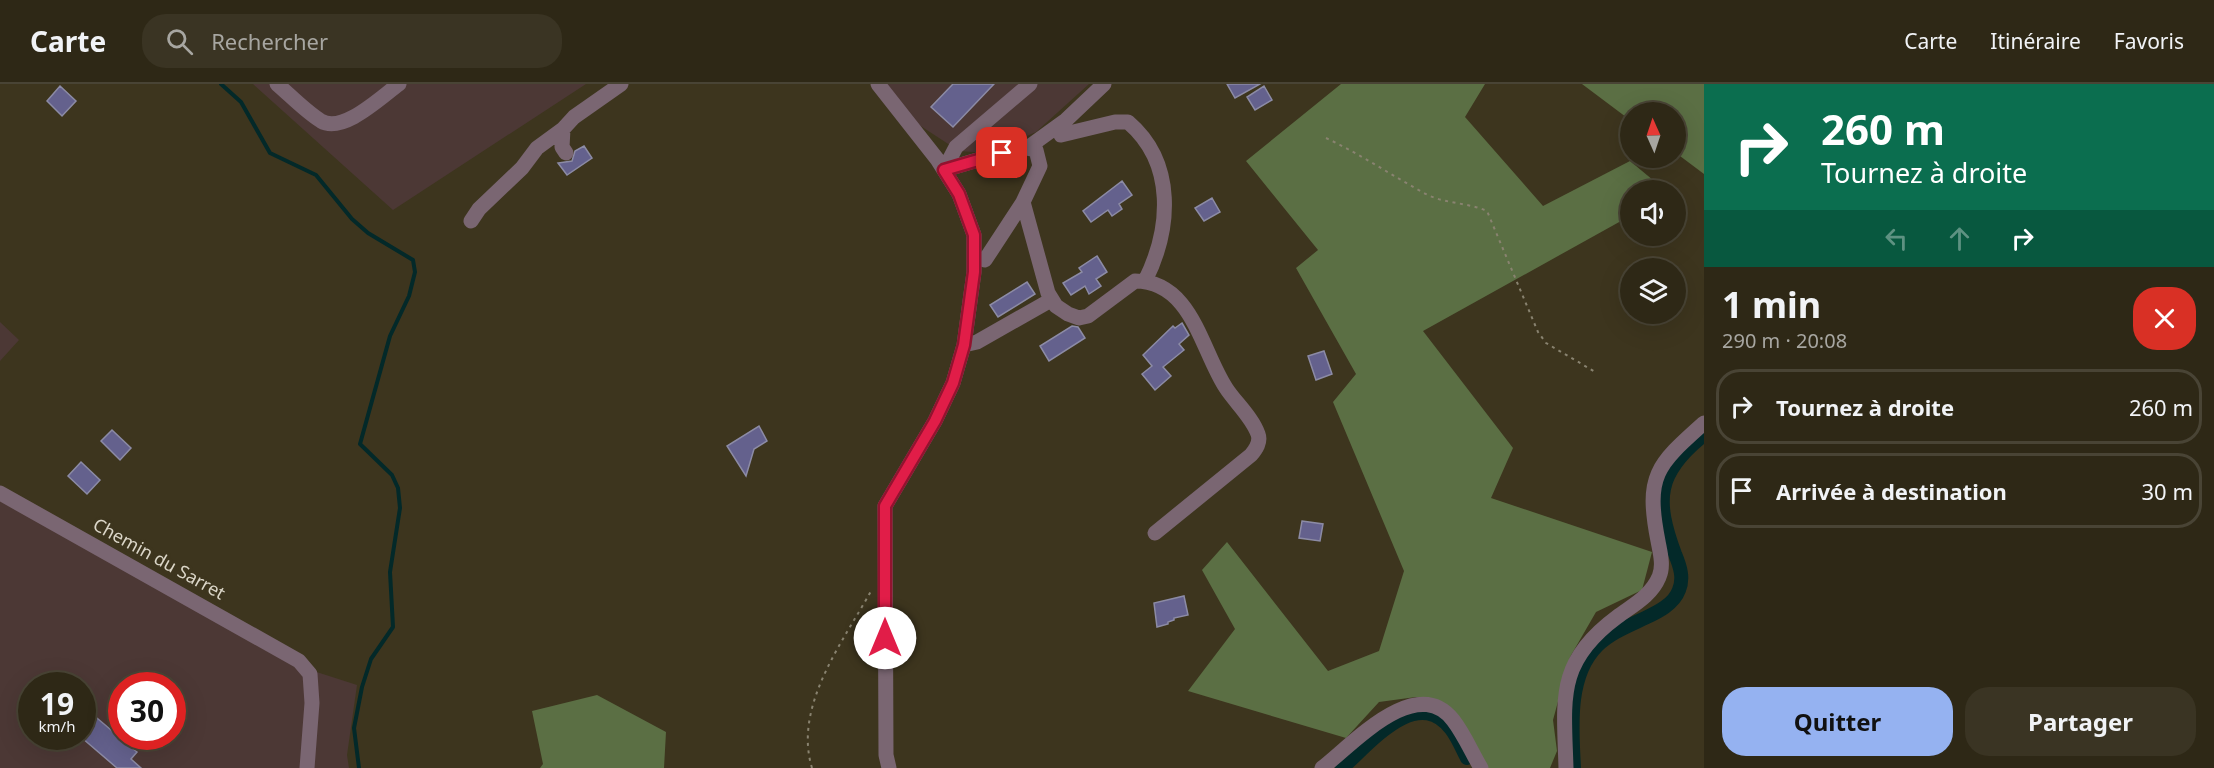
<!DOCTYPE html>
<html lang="fr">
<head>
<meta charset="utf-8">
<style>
  :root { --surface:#2e2816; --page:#3a3423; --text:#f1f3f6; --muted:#a7a6a1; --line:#494435; --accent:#95b2f1 }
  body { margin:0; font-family:"Noto Sans",sans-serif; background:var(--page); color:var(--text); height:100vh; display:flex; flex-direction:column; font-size:22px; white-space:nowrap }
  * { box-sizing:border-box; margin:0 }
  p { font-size:20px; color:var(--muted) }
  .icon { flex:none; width:33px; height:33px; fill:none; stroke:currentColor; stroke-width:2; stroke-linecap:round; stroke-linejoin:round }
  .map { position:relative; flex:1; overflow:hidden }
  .side { display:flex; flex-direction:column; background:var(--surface); width:510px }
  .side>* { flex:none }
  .top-card { background:#0b6e4f; color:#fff; overflow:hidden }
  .needle { width:39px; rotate:357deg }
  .tools { position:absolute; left:1620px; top:18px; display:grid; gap:12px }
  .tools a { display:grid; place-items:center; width:66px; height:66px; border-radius:50%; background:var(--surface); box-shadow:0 6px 24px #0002,0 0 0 2px var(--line); font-size:30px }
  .speed { position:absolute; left:18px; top:588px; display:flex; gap:12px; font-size:30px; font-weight:700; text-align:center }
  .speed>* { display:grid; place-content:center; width:78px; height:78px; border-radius:50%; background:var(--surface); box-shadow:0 6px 24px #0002,0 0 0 2px var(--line); line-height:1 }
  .speed small { font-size:15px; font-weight:400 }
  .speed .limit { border:9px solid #d22; background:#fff; color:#111 }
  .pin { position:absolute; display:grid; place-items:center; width:51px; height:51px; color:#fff; margin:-26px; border-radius:12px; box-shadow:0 3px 9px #0006 }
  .me { position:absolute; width:66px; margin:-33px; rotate:0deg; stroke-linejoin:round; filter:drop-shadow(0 0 4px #0008) }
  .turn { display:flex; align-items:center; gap:21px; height:126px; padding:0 18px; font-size:27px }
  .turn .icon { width:78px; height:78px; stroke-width:2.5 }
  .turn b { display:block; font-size:42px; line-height:51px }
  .lanes { display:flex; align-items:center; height:57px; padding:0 18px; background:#0003; justify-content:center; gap:30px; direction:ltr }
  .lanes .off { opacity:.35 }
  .round { display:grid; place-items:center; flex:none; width:63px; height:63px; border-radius:24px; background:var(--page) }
  .headline { display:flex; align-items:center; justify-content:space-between; height:102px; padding:0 18px }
  h1 { font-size:36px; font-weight:700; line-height:45px }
  .cta { display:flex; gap:12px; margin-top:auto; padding:12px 18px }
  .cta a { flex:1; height:69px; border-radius:24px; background:var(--accent); color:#111; font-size:24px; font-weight:700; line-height:69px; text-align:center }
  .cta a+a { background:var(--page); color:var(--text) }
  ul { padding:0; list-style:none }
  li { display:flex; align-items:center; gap:18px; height:75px; margin:0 12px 9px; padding:0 6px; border:3px solid var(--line); border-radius:24px }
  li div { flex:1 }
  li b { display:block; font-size:22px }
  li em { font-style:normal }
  header { display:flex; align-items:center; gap:36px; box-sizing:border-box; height:84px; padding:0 30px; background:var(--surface); border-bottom:2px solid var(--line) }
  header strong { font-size:28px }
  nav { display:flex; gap:33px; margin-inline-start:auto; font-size:21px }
  .search { width:420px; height:54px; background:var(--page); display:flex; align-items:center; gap:15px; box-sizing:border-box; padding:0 21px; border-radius:24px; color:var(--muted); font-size:22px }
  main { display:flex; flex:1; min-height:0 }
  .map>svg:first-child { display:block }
  .industrial { fill:#4c3835; fill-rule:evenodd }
  .forest { fill:#5b6f44 }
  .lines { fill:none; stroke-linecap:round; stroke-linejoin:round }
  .stream { stroke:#032929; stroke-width:4 }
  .canal { stroke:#032929; stroke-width:14 }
  .building { fill:#64618d; stroke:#8c8ba5; stroke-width:1.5 }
  .path { stroke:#898370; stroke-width:2; stroke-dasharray:3 4.5; stroke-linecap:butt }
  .minor { stroke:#7a6672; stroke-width:15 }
  .route-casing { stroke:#92132f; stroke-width:15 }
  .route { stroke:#e11d48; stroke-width:10 }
  .labels { text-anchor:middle; stroke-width:6; stroke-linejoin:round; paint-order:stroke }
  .street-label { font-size:18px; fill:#dbd6c8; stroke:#3d351e }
</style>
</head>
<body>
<header>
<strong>Carte</strong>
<div class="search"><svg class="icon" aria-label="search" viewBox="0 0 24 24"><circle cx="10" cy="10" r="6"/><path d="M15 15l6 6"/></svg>Rechercher</div>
<nav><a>Carte</a><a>Itinéraire</a><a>Favoris</a></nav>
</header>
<main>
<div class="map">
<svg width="1704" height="684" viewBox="0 0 1704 684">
  <rect width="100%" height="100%" fill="#3d351e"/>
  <path class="industrial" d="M253,0h333l-193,126z
    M886,0h203l-53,48 -48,21 -29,-2 -46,-30z
    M0,238l19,18 -19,21z
    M0,414l298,168 59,19 -10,70 2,13h-349zM32,602h50v50h-50zM122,602h50v50h-50z"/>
  <path class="forest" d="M1341,0h144l-20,33 78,89 87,-45 35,29h-35v26l-207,115 90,117 -22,50 161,54 -10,38 -46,22 -26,45 -17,63 4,31 -7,17h-64l-31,-56 -39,-15 -37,5 -33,36 -158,-47 47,-62 -33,-59 25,-28 101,129 51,-20 25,-80 -71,-169 23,-28 -60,-106 22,-18 -72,-89z
    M1582,0h122v90l-28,-21v-41h-46v8z
    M597,611l69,37 -2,36h-124l3,-4 -11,-53z"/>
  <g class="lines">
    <path class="stream" d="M221,0l20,18 29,51 46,22 36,44 16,14 45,27 2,12 -6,24 -19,40 -30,108 32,31 6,13 2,20 -10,64 3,55 -22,32 -9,28 -8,41 5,40"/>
    <path class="canal" d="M1342,684c26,-22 74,-84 109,-39 7,9 11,20 16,29
      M1574,684c-2,-39 -7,-92 23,-122 13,-13 31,-20 48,-28 13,-6 29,-14 34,-28 5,-12 1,-24 -4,-36 -20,-54 -19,-81 29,-119"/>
  </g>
  <path class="building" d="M953,0h41l-41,43 -22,-20z
    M1227,0h33l-25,14z
    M60,2l16,15 -14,15 -15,-15z
    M1264,2l8,14 -17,10 -8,-13z
    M584,62l8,12 -25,17 -9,-12 14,-2 3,-10z
    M1122,97l10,14 -13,9 3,5 -10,7 -4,-6 -17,12 -8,-11z
    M1212,114l8,14 -16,9 -9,-13z
    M1097,172l10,16 -11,7 5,7 -12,8 -4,-8 -14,9 -8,-12 19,-11 -3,-4z
    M1027,198l8,12 -37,23 -8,-12z
    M1182,239l7,12 -10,9 5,6 -21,17 8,9 -16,14 -13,-16 10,-8 -9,-11 30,-29 2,2z
    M1072,242l6,1 7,11 -36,23 -9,-15z
    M1324,267l8,23 -16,6 -8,-24z
    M759,342l8,15 -13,8 -8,27 -19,-30z
    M112,346l19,18 -11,12 -19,-19z
    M81,378l19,18 -13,14 -19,-18z
    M1302,437l21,3 -3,17 -21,-3z
    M1184,512l4,19 -14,3v2l-6,2v2l-11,3 -3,-24z
    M91,629l46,39 -6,7 10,9h-24l-35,-30v-16z"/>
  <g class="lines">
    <path class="path" d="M1326,54c34,16 65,37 98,55 19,11 43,9 63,18l51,121 8,11 51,30
      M812,684c-19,-62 31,-126 59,-177"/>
    <path class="minor" d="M277,0c14,12 28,27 44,37 22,13 60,-24 78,-37
      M878,0l59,75 22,35 15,41v37l-10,73 -11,38 -18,38 -50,85 1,249 3,13
      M1057,44l4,7 54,-13h13c48,41 43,107 17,159
      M563,45l-1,18 4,6
      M1030,62l36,-26 38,-36
      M944,86l77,-23 15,3 4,16 -17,36 25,91 8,13 12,8 11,4 9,-2 47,-35c57,0 66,69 91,107 9,14 26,29 32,46 3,8 -2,15 -7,21l-96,78
      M944,86l12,-23 74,-63
      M471,137l8,-12 43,-41 15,-20 26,-19 11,-12 47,-33
      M985,176l38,-58
      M964,261l13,-3 74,-42
      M0,409l299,168 11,13 2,29 -5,65
      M1322,684c30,-23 94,-95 131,-48 11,14 19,33 28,48
      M1566,684c-2,-69 -10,-106 51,-151 16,-12 34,-21 42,-40 5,-11 1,-25 -1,-36 -13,-66 -1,-76 46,-118"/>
  </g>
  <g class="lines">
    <defs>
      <path id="route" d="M885,554v-132l50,-85 18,-38 11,-38 10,-73v-37l-15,-41 -15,-24 58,-17"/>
    </defs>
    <use href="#route" class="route-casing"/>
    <use href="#route" class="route"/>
  </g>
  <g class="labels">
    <g class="street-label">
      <text transform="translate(159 475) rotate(29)" y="6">Chemin du Sarret</text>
    </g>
  </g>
</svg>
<div class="tools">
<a><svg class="needle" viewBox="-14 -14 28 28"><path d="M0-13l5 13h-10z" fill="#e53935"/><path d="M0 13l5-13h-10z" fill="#a7a6a1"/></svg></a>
<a><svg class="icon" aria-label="sound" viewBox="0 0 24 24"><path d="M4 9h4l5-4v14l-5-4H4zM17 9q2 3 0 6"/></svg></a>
<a><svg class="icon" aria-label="layers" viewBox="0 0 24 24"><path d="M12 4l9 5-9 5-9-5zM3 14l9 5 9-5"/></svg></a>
</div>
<div class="speed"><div>19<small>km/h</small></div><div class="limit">30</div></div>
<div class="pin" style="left:1002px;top:69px;background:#d93025"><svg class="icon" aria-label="arrive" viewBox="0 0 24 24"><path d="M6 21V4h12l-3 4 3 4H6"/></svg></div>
<svg class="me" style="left:885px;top:554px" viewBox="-20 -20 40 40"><circle r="19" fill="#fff"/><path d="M0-13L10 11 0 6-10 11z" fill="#e11d48"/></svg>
</div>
<section class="side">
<div class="top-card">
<div class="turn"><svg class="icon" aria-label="right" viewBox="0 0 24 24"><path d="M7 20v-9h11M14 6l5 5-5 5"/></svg><div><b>260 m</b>Tournez à droite</div></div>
<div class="lanes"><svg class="icon off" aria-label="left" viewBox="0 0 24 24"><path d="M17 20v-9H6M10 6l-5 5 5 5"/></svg><svg class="icon off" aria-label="ahead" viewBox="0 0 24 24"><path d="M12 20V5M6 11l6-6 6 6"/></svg><svg class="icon" aria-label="right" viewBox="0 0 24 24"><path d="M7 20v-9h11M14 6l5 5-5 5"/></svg></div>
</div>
<div class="headline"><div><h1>1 min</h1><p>290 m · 20:08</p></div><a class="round" style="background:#d93025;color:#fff"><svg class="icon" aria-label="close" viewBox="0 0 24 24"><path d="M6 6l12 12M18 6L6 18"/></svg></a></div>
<ul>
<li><svg class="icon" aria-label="right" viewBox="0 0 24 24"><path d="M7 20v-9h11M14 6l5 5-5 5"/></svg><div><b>Tournez à droite</b></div><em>260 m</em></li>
<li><svg class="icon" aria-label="arrive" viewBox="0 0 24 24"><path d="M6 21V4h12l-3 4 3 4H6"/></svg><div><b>Arrivée à destination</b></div><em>30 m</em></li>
</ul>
<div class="cta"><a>Quitter</a><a>Partager</a></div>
</section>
</main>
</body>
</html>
